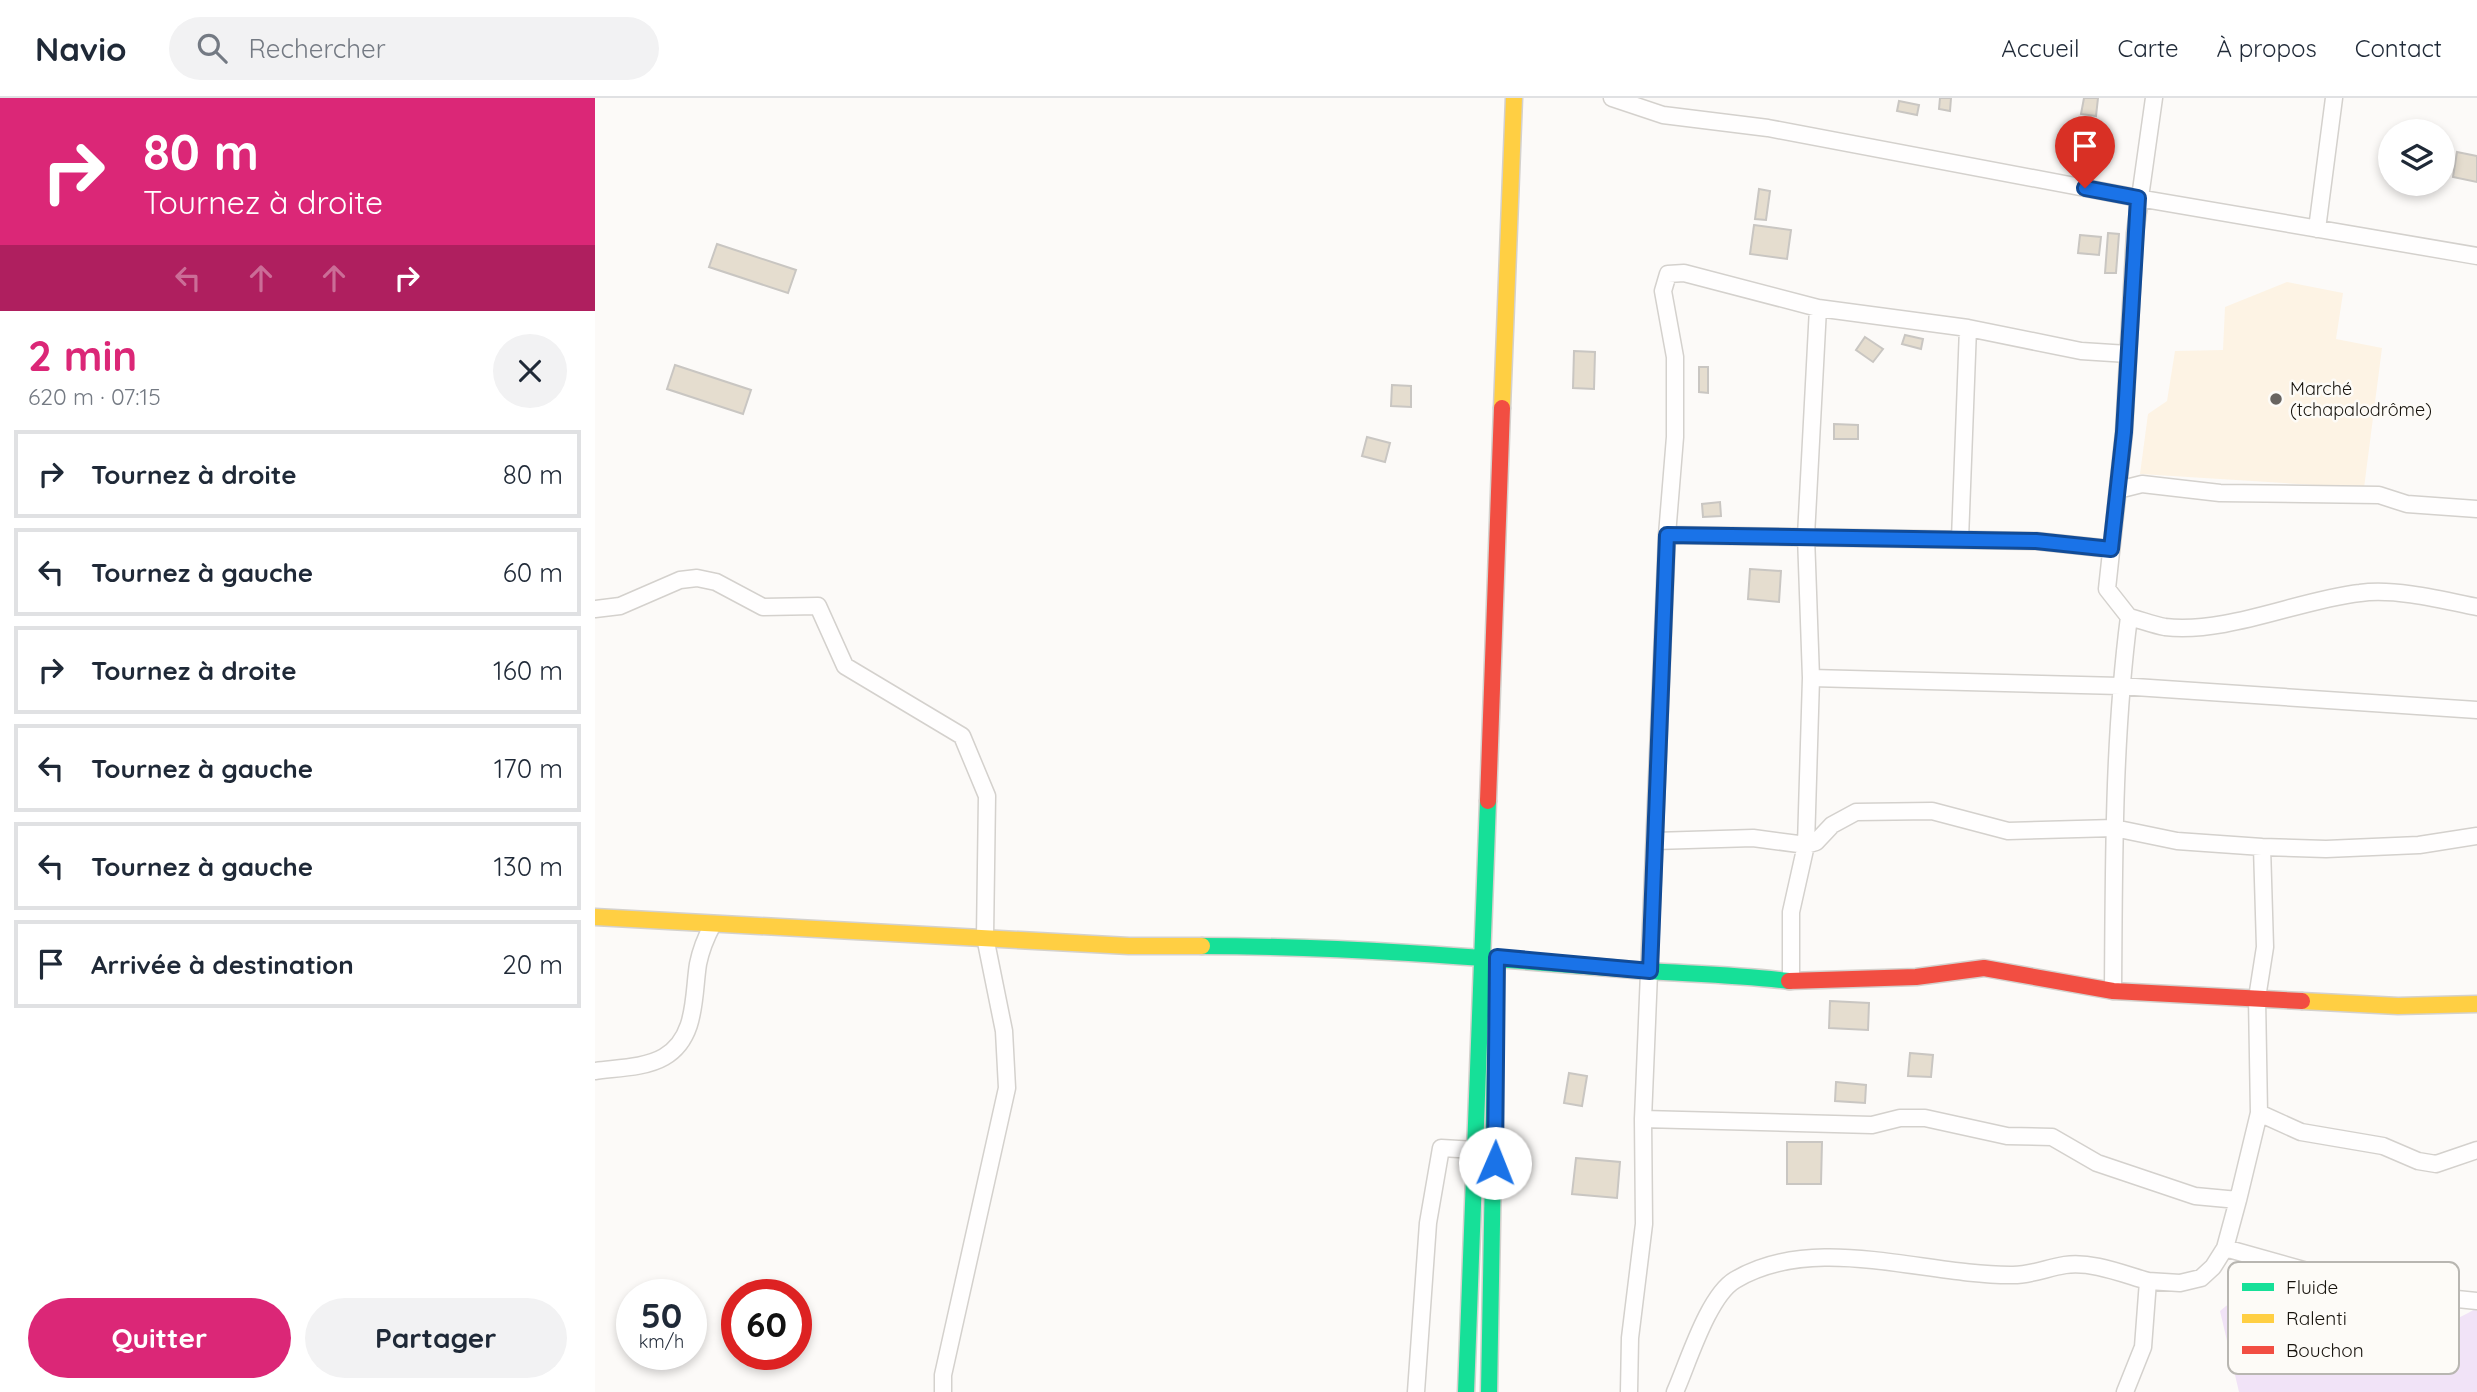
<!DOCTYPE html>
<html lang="fr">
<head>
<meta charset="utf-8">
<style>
  :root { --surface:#fff; --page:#f2f2f3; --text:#1f2937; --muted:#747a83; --line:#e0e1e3; --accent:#db2777 }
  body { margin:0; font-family:Quicksand,sans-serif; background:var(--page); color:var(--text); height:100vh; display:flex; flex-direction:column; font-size:26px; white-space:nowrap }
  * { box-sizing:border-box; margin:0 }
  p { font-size:23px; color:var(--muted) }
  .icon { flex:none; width:38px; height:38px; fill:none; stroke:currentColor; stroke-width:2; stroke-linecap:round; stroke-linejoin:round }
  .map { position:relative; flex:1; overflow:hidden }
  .panel { display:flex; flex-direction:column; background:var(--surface); width:595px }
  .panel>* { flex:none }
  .guide { background:#db2777; color:#fff; overflow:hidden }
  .fabs { position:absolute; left:1783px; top:21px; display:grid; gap:14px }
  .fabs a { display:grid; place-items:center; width:77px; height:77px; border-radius:50%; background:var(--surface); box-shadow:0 4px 10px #0003; font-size:35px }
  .speed { position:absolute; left:21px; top:1181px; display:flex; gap:14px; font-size:35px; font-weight:700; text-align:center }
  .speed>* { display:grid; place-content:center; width:91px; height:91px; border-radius:50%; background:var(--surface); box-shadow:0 4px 10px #0003; line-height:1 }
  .speed small { font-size:18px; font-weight:400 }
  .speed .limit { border:10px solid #d22; background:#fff; color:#111 }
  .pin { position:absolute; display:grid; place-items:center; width:60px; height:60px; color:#fff; margin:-72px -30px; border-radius:50% 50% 50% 0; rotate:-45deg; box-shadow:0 0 7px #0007 }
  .pin .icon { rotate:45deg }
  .me { position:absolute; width:77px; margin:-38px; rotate:1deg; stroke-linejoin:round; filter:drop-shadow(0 0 5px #0008) }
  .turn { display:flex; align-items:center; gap:24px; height:147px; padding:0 28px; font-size:32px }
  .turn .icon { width:91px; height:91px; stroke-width:2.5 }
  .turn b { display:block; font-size:49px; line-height:60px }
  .lanes { display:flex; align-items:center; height:66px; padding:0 28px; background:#0003; justify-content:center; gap:35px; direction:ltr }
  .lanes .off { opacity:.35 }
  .round { display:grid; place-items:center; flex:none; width:74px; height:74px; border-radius:37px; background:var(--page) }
  .headline { display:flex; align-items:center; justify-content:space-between; height:119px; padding:0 28px }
  h1 { font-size:42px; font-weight:700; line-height:52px; color:var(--accent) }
  .cta { display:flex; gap:14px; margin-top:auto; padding:14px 28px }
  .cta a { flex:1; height:80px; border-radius:42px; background:var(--accent); color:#fff; font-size:28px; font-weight:700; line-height:80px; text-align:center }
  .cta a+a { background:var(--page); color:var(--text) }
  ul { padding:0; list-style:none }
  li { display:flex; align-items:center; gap:21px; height:88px; margin:0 14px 10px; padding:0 14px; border:4px solid var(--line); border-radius:0px }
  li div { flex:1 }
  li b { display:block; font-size:26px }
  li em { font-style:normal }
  header { display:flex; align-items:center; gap:42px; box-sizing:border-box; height:98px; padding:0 35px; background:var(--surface); border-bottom:2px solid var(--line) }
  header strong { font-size:33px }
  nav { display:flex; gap:38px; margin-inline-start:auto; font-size:24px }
  .search { width:490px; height:63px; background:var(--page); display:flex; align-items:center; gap:18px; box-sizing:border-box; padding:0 24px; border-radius:38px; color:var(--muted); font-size:26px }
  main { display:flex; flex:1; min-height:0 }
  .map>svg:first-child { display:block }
  .built { fill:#fdf3e4 }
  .green { fill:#f1e3f7 }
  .building { fill:#e5ddcf; stroke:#c9c6c2; stroke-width:2 }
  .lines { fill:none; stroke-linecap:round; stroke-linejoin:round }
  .street-casing { stroke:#d4d1cd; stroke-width:19 }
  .fast-casing { stroke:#d4d1cd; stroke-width:19 }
  .slow-casing { stroke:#d4d1cd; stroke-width:19 }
  .jam-casing { stroke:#d4d1cd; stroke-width:19 }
  .street { stroke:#fffefe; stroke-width:16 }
  .fast { stroke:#16e098; stroke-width:16 }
  .slow { stroke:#ffcf43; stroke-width:16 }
  .jam { stroke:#f24e42; stroke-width:16 }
  .route-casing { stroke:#114b97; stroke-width:18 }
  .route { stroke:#1a73e8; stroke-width:12 }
  .poi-dot { fill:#686460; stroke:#fdfbf7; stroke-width:2.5 }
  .labels { text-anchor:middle; stroke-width:5; stroke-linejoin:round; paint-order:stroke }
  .poi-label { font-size:18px; fill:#18140e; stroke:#fdfbf7; text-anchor:start }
  .key { fill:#fdfbf7; stroke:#b8b6b1; stroke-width:2 }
  .key-label { font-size:19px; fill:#18140e }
</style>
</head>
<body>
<header>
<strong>Navio</strong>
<div class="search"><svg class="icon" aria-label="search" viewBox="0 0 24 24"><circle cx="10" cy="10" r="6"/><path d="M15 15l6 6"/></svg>Rechercher</div>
<nav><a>Accueil</a><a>Carte</a><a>À propos</a><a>Contact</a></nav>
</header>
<main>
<section class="panel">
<div class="guide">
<div class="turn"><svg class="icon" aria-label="right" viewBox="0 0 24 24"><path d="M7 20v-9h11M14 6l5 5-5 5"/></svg><div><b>80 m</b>Tournez à droite</div></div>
<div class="lanes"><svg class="icon off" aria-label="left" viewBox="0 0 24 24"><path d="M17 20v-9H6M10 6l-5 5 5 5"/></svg><svg class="icon off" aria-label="ahead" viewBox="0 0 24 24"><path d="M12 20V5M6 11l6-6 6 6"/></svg><svg class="icon off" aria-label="ahead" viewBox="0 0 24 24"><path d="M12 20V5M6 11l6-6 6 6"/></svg><svg class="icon" aria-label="right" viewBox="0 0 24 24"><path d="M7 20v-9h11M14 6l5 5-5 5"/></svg></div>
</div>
<div class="headline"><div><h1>2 min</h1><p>620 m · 07:15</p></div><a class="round"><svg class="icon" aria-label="close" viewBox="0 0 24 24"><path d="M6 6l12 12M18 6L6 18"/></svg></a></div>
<ul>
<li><svg class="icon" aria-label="right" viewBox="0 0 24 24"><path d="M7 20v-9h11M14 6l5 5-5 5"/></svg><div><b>Tournez à droite</b></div><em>80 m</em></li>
<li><svg class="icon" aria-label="left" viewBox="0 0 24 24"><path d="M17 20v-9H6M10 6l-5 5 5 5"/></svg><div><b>Tournez à gauche</b></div><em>60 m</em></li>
<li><svg class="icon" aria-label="right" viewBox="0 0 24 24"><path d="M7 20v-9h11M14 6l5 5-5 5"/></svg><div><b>Tournez à droite</b></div><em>160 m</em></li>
<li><svg class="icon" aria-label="left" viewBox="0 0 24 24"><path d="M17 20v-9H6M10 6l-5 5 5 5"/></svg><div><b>Tournez à gauche</b></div><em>170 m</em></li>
<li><svg class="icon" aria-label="left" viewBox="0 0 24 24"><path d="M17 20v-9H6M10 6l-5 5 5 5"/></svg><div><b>Tournez à gauche</b></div><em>130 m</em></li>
<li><svg class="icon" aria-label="arrive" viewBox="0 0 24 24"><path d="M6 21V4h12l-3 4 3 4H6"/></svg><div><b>Arrivée à destination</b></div><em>20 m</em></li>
</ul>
<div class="cta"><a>Quitter</a><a>Partager</a></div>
</section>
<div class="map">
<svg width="1882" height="1294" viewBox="0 0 1882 1294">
  <rect width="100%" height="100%" fill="#fcfaf8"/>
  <path class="built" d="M1692,184l56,11 -7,46 46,9 -18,140 -224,-14 8,-60 19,-13 8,-50 48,-1 2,-43z"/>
  <path class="green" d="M1668,1162l87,31 -1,12 4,13c50,15 77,20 124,-8v84h-238l-19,-81 27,-22z"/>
  <path class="building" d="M1345,0h11l-1,13 -11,-2z
    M1489,0h14l-2,18 -15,-2z
    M1304,3l20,4 -2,10 -20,-4z
    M1862,54l20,4v26l-24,-5z
    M1164,91l11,2 -4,29 -11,-1z
    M1159,127l37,5 -4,29 -37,-5z
    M1513,135l11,1 -3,39h-11z
    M1485,137l21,2 -2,18 -21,-2z
    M122,146l79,26 -8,23 -79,-26z
    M1310,237l18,4 -2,10 -19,-5z
    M1270,239l18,12 -10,13 -17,-12z
    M979,253l21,1 -1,37 -21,-1z
    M80,267l76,25 -8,24 -76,-25z
    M1104,269h9v26l-9,-1z
    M797,287l19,1v21l-20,-1z
    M1239,326l24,1v14h-24z
    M772,339l23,6 -5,19 -23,-6z
    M1125,404l1,14 -18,1 -1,-13z
    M1155,471l31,2 -2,31 -31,-3z
    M1235,903l39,2 -1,27 -39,-2z
    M1315,955l23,2 -2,22 -23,-1z
    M974,975l18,3 -5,30 -18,-3z
    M1241,984l30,3 -1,18 -30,-2z
    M1192,1044h35l-1,42h-34z
    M981,1060l44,4 -3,36 -45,-4z"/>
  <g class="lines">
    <defs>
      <path id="street" d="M1017,0l51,17 105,13 370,70 339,58
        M1722,131l17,-131
        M1523,392l24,-6 78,9 159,2 28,9 70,5
        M1072,437l369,6 75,8
        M1365,441l8,-211
        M0,511l25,-3 60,-26 17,-2 19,4 47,25 55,-1 27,60 117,70 25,60 -2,141 19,94 3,57 -64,287v17
        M1534,519c12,3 24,8 36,10 63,7 133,-27 195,-34 35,-5 83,7 117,14
        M1216,580l309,8 357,24
        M1060,743l98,-3 53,7 10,-3 16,-17 24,-13 76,-1 76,20 106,-3 63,13 85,6 64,2 93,-4 58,-9
        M1196,883v-69l15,-67 5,-167 -5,-142 12,-228
        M1518,893c1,-125 0,-250 16,-374l-22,-28 17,-157 11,-199 19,-135
        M0,973c21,-3 50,-3 69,-14 33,-19 29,-61 34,-93 3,-15 8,-27 15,-40
        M1664,1015l42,19 82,14 35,15 18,3 41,-14
        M1048,1021l229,6 28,-7h25l82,18 45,1 45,26 98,33 43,4
        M1630,1150l154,43 98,10
        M821,1294l12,-169 13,-75 35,2
        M1034,1294l1,-54 14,-114 -1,-105 24,-584 8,-98v-80l-12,-66 5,-17 16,-1 134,35 150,20 113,23 47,3
        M1080,1294c13,-29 33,-96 60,-112 81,-48 189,-4 278,-5 18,0 34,-7 52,-10 27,-4 58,9 83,16
        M1530,1294l18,-45 5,-66 32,2 21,-5 12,-11 12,-19 13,-48 21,-87 -2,-115 8,-51 -3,-100"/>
      <path id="fast" d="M607,848c149,0 297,13 445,25 48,3 95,4 142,10
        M871,1294l22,-591
        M894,1294l6,-335"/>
      <path id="slow" d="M907,310l12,-310
        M0,819l534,29h73
        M1707,903l96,5 79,-2"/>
      <path id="jam" d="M893,703l14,-393
        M1194,883l127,-4 68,-9 129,23 189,10"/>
    </defs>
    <use href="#street" class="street-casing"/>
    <use href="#fast" class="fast-casing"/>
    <use href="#slow" class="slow-casing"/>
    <use href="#jam" class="jam-casing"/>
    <use href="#street" class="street"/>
    <use href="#fast" class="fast"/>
    <use href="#slow" class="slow"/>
    <use href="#jam" class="jam"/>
  </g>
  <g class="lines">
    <defs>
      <path id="route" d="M900,1065l2,-206 153,14 17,-436 369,6 75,8 13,-117 14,-234 -53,-10"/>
    </defs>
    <use href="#route" class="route-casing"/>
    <use href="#route" class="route"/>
  </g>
  <circle class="poi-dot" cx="1681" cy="301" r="7"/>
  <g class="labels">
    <g class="poi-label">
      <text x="1695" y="297">Marché<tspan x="1695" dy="21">(tchapalodrôme)</tspan></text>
    </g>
  </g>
  <rect x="1633" y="1164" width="231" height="112" rx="10" class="key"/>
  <rect x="1647" y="1185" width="32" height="8" fill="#16e098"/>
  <rect x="1647" y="1216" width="32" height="9" fill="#ffcf43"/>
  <rect x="1647" y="1248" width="32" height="8" fill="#f24e42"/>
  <g class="key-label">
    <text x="1691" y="1196">Fluide</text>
    <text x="1691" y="1227">Ralenti</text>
    <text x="1691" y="1259">Bouchon</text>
  </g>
</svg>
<div class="fabs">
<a><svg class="icon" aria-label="layers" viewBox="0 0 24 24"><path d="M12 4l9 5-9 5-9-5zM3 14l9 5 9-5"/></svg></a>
</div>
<div class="speed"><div>50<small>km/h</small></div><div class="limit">60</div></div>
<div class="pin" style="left:1490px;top:90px;background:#d93025"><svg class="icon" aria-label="arrive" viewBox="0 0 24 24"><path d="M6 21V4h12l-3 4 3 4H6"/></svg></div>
<svg class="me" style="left:900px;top:1065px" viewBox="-20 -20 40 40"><circle r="19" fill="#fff"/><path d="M0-13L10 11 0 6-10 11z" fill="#1a73e8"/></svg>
</div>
</main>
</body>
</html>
